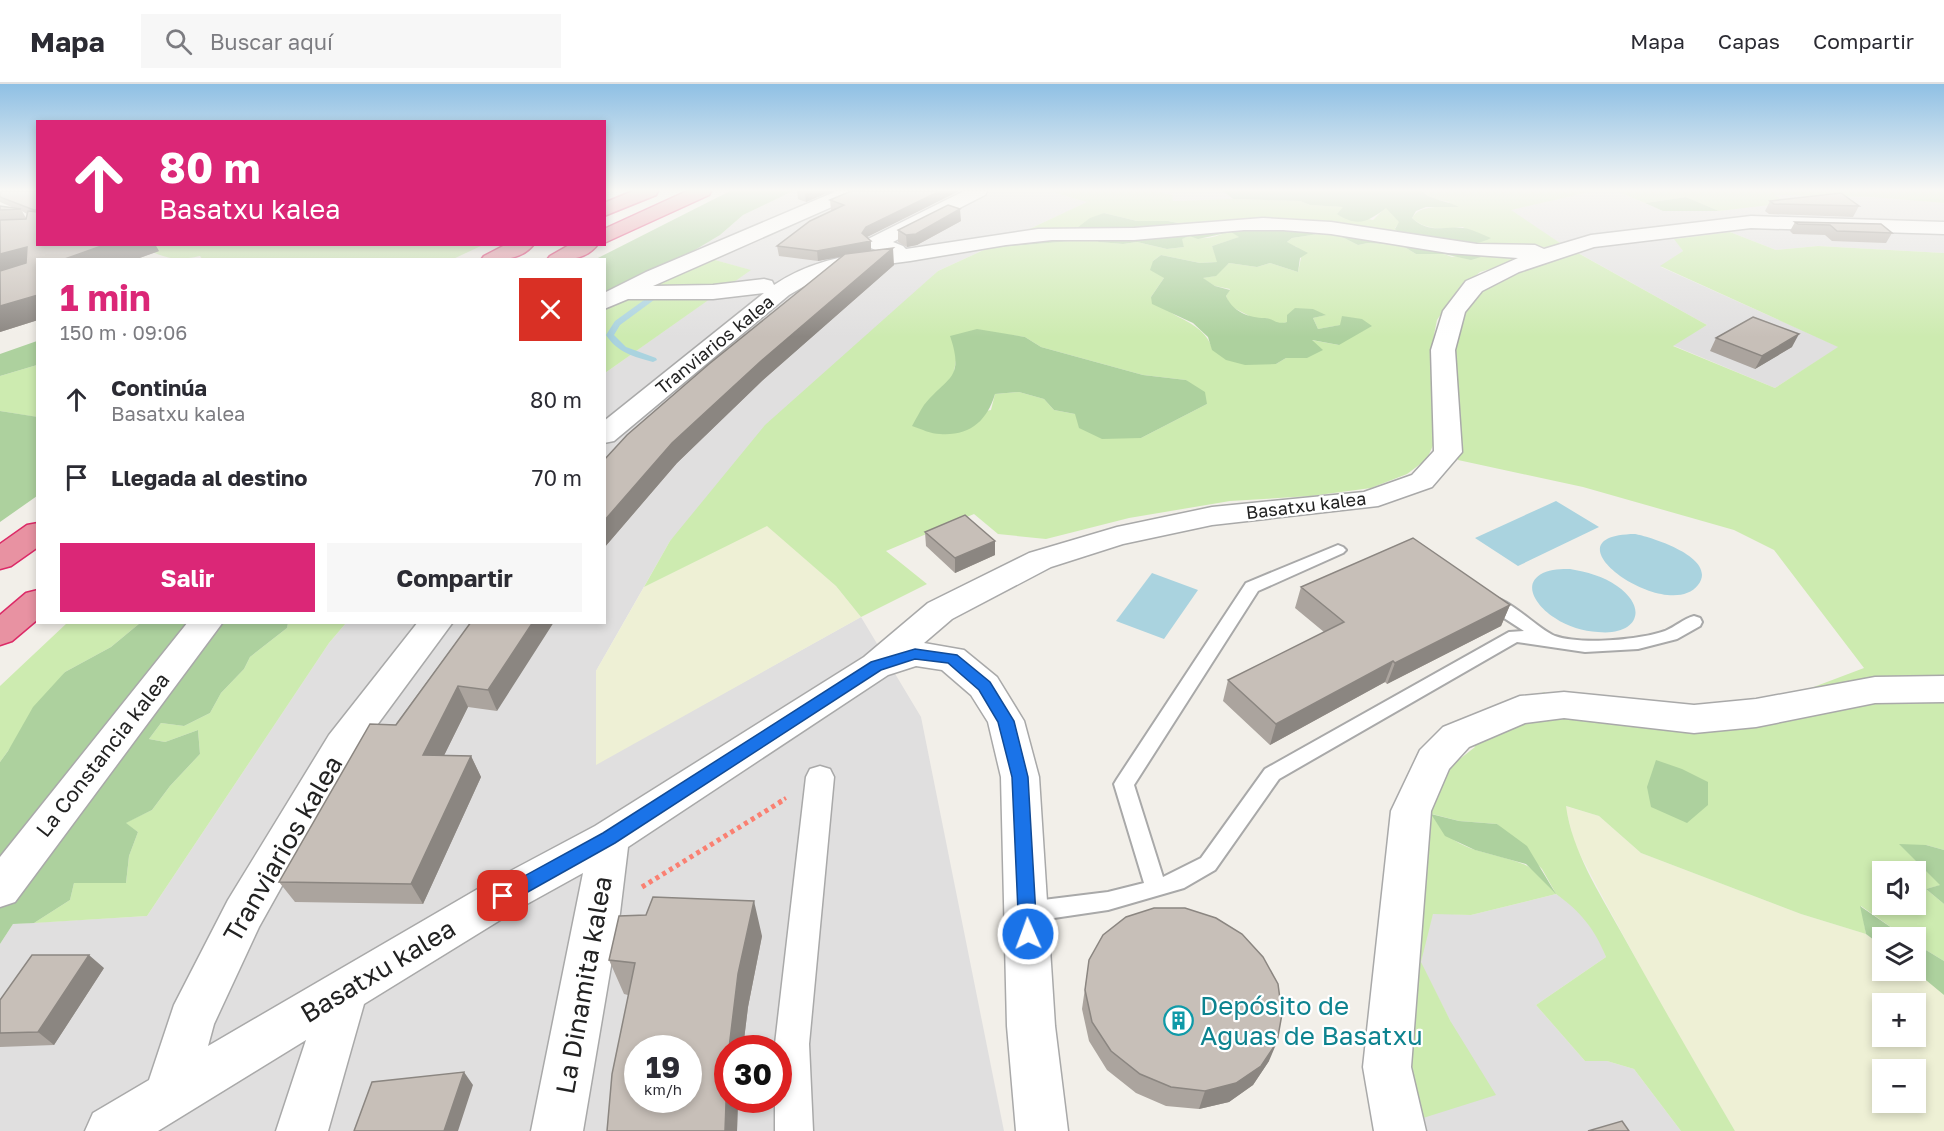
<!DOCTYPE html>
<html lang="es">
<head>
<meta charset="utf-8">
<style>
  :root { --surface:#fff; --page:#f7f7f7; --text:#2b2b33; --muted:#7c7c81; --line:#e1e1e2; --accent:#db2777 }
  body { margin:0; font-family:"Golos Text",sans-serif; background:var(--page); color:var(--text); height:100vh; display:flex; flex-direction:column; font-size:22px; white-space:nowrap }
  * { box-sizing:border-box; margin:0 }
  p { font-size:20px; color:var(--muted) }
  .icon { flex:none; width:33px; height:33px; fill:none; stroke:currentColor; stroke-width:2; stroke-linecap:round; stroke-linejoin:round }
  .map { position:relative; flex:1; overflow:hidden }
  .sheet { position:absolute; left:36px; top:174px; width:570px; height:366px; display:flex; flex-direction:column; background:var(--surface); border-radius:0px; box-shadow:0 3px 9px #0003 }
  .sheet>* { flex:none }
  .hud { position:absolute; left:36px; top:36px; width:570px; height:126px; border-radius:0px; box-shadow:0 3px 9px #0003; background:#db2777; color:#fff; overflow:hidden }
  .fabs { position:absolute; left:1872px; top:777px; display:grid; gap:12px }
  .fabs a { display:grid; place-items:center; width:54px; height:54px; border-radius:0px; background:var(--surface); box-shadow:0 3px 9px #0003; font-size:30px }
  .speed { position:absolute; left:624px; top:951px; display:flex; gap:12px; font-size:30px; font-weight:700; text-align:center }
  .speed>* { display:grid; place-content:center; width:78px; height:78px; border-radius:50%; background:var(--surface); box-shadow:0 3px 9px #0003; line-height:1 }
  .speed small { font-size:15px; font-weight:400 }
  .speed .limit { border:9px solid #d22; background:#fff; color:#111 }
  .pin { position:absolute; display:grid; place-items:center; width:51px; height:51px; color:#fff; margin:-26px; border-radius:12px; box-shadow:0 3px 9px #0006 }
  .me { position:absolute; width:66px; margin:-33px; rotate:358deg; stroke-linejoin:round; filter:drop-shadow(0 0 4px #0008) }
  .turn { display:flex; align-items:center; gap:21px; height:126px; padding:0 24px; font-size:27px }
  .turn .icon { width:78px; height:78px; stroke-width:2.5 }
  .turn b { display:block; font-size:42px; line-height:51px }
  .round { display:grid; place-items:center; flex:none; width:63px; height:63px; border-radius:0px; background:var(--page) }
  .overview { display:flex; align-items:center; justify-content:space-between; height:102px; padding:0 24px }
  h1 { font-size:36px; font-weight:700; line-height:45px; color:var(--accent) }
  .button { display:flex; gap:12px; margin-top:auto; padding:12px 24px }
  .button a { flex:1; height:69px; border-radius:0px; background:var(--accent); color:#fff; font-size:24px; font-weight:700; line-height:69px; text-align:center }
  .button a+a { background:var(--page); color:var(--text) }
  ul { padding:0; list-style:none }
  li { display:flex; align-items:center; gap:18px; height:78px; padding:0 24px }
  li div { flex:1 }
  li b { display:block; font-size:22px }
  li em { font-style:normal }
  header { display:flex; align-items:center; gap:36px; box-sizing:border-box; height:84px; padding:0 30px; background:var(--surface); border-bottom:2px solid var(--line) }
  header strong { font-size:28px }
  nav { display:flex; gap:33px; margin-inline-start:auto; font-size:21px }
  .search { width:420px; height:54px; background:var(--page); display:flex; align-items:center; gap:15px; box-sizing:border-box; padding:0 21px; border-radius:0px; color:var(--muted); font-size:22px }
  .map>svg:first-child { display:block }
  .residential { fill:#e0dfdf; fill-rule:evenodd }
  .farmland { fill:#eef0d5; fill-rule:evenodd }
  .grass { fill:#cdebb0; fill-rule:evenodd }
  .forest { fill:#add19e }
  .water { fill:#aad3df }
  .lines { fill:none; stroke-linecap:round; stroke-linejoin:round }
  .stream { fill:#aad3df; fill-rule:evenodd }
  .service-casing { stroke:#a9a9a9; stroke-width:4 }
  .pedestrian-casing { stroke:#a9a9a9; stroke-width:3 }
  .minor-casing { stroke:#a9a9a9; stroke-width:3 }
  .motorway-casing { stroke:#dc2a67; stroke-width:3 }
  .path-far1 { stroke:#fa8072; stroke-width:4; stroke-dasharray:3 3; stroke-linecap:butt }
  .path { stroke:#fa8072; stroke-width:5; stroke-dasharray:4 4; stroke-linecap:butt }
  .service { fill:#fff; fill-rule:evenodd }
  .pedestrian { fill:#fff; fill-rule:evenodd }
  .minor { fill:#fff; fill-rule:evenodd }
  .motorway { fill:#e892a2; fill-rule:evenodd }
  .wall { fill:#aba49e; fill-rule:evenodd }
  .shaded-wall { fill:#8b8681 }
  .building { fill:#c7bfb8; stroke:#8b8681; stroke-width:1.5; fill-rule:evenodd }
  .route { fill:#1a73e8; stroke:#114b97; stroke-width:1.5 }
  .labels { text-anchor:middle; stroke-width:4.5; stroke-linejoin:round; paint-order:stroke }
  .far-street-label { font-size:18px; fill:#222; stroke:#fff }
  .street-label { font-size:21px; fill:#222; stroke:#fff }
  .near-street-label { font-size:26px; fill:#222; stroke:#fff }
  .near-culture-label { font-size:26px; fill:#0d838f; stroke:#fff; text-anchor:start }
</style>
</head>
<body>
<header>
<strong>Mapa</strong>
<div class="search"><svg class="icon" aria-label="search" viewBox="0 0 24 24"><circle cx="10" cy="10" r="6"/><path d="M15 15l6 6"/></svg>Buscar aquí</div>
<nav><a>Mapa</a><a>Capas</a><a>Compartir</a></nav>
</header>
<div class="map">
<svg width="1944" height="1047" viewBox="0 0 1944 1047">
  <rect width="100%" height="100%" fill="#f2efe9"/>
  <path class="residential" d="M793,107h256l39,11 -150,69 -268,270 -74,130v93l265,-147 60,100 83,414h-1004v-187l13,-20 134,-8 182,-273 17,-20 258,-1 1,-249 145,-103 -60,-17 30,-18 23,-20zM638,964h50v52h-50zM728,964h50v52h-50z
    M1157,107h66l10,8 -61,2v-6z
    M1593,107h23l47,20h56l67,-9 -13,-7 99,2 72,6v50l-126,-7 -42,4 -46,-18 -55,7 8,12 -22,16 178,80 -64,41 -103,-43 35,-20 -152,-85 -45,-30z
    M1556,810l20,14 22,27 8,22 -70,48 49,56h22l27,8 47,62h-254l-7,-12 31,-97 -31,-60 13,-49 38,2z"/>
  <path class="farmland" d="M767,441l69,61 25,31 -265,148v-94l48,-84z
    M1565,722l34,10 42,37 160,61 65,20 16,12v24l33,1 21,15 8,9v136h-209l-69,-117 -56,-103 -35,-66zM1882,920h34v32h-34zM1882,986h34v32h-34z"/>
  <path class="grass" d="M1049,107h108l15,4 1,6 60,-2 67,2 10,4 34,2 -6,6 35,7 13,-13 14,15 -5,6 5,6 -157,-14 -60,4 -15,-3h-31l-33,-8 -27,23 -82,9 92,-43z
    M1422,107h171l-82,19 52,35 -26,3 -57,-1 -17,-20c-18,2 -37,4 -51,-9 9,-15 26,-7 38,-16l-17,-3z
    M1616,107h328v12l-72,-6 -97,-2 12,8 -68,8 -33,-14 -41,6z
    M1230,147l10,6 -28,9 6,16 -18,1 -39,-8 -8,6 11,17 -13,19c8,6 15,13 24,18 17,9 31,15 38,35l63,14 10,-6h21l4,-18 28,5 3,-29 -1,9 -23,4 -5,-11 12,-3 -47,9 -12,-6 -9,2 -27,-14 -4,-10 4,-7 -15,-3 -13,-8 13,-2 14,-13 28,4 13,-4 28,9 3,-14 -4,-11 -11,-4 6,-5 33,-5 15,3 18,9 10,-2 33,2 15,9h28l8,3 27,-4h66l-65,19 -27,24 -16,24 -5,25 2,98 -7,16 -20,15 -36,14 -60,8 -81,5 -101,17 -83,21 -48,-5 -24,-20 -88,37 41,33 -66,33 -25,-31 -69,-60 -123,61 26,-46 95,-116 173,-154 50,-23 107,-9 5,3 23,2 14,-2 30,7 17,-2 -3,-8 8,-3c14,5 27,1 41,-5zM1003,250l22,3 16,10 102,28 43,5 21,24 -66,34 -66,-24 -21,-4 -10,-11 -25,-7 -24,2 -4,16 -78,16 12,-21 28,-28 4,-22z
    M1730,148l46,18 42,-4 126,7v597l-18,-5 15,40 -15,4 18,15v57l-28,-17v-6l-11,-1 -44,-31 5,28 -65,-20 -160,-61 -42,-37 -33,-10c6,45 33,86 55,126 37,67 75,133 114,199h-54l-47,-62 -27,-8h-22l-49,-56 70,-48c-11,-28 -26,-46 -50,-63l-85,21 -38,-1 -12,48 30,60 45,73 -76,24 -21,-54 29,-269 28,-34 19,-15 -20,-22 22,-12 68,-21 -6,23 243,-16 82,-31 -90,-118 -40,-20 -151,-43 -125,-27c-2,-37 -16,-125 8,-155 12,-14 29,-25 45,-32 21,-9 45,-14 67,-20l129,72 -34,21 102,42 63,-41 -178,-81 23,-15 -9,-12zM1432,730l27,7 38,3 45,45 13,23c-10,-8 -20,-24 -32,-28 -35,-14 -73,-11 -91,-50zM1882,788h34v32h-34z
    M145,160l338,1 -32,15h-248l-3,-4c-27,6 -35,2 -60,-10z
    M690,169l61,17 -146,103 -1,-81z
    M37,281v52l-37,-6v-35z
    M67,539h73l-29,24 -46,25 -65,90v-76z
    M288,539h58l-17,20 -182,273 -113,7 36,-23 4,-17h52l3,-27 9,-24 -13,-9 27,-13 18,-24 30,-32 -2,-24 -33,12 -16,-3 12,-16 23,3 26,-13 11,-20 23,-24 6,-12 37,-29z"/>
  <path class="forest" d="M730,107h63l-50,24 -23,20 -30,18 -85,39 -1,-32h-10z
    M1223,107h199c9,10 25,9 37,16h-33l-10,4 -4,7c19,17 32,7 51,10 9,1 20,7 28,10 -27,14 -62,2 -91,-4l-5,-5 4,-7 -13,-14c-17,13 -28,20 -49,6l6,-7 -33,-2 -10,-4 -67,-2z
    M1686,113l33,14h-56l-18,-8z
    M1104,129l33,8h31l15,3 -20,4 112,-4 204,29 2,4 -10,3 -27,-6h-28l-15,-9 -33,-2 -10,2 -18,-9 -15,-3 -33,5 -5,4 21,11 -8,5 -2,14 -28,-9 -13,4 -28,-4 -13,13 -13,2 12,8 15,4 -4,6c7,16 23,22 39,22 10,1 10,7 22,4v-7l8,-7 18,1 13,6 -13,3 5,11 22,-4 2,-9 20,3 10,7 -33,19 -27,-5 11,10 -16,8h-21l-10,6 -31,1 -19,-5 -14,-10 -4,-13 -15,-14 -41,-19 -1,-7 13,-19 -14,-8 3,-9 8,-6 39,8 17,-1 -5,-16 27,-9 -8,-5 -33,7 -9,-3 -7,3 2,8 -17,2 -30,-7 -14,2 -24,-2 -4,-3 -107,9 7,-3 82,-9v-8l13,-10z
    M977,245l48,8 16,10 102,28 43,5 19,12 2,12 -66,34 -39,1 -23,-11 -4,-14 -21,-4 -10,-11 -25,-7 -24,2c-8,27 -25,42 -55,40 -9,0 -19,-5 -28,-8 4,-7 8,-15 12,-21 23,-29 41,-25 26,-69z
    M37,257v24l-37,11v-22z
    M0,327l38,6 -1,79 -37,26z
    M140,539h148l-1,5 -37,29 -6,12 -23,24 -11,20 -26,13 -23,-3 -12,16 16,3 33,-12 2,24 -30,32 -18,24 -26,13 12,9 -9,24 -3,27h-52l-4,17 -36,23 -21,1 -13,20v-182l8,-11 25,-44 32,-35 46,-25z
    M1656,676l26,9 26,13v23l-21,18 -36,-16 -4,-20z
    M1431,730l28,7 38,3 30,22 29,48 -30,-30 -51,-14 -30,-14z
    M1899,760l27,1 18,5v54l-18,-15 14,-4z
    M1860,822l45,31 -23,1v8l-16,-12z
    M1916,860l28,17v34l-29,-24z"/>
  <path class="water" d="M1556,417l43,26 -81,39 -43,-28z
    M1635,450c16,3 84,24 63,51 -31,40 -159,-50 -63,-51z
    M1570,485c17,3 33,7 47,17 33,23 19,50 -19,46 -15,-1 -30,-5 -43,-14 -15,-9 -36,-33 -12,-45 8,-4 19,-4 27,-4z
    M1152,489l46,17 -34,49 -48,-18z"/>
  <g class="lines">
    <path class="stream" d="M651,211l7,2 -38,28 -6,10 12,12 30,11 1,2 -4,2c-19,-5 -36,-10 -47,-27l9,-14z"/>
    <defs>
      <path id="service" d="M1338,461l5,2 3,3 -3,3 -85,38 -124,194 29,92 38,-19 64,-89 244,-137 15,-1 -40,-26 -2,-4 2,-4c20,-5 53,32 71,39 26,9 84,4 110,-5 10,-4 18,-12 29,-15l6,2 2,4 -2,4 -23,13 -39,10 -53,3 -68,-10 -238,137 -64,91 -31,18 -76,22 -81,12 -8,-3 -3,-7 3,-7 8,-3 81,-10 36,-9 -30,-99 3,-5 129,-196z"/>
      <path id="pedestrian" d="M820,682l10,3 4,8 -25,267 4,87h-38v-31h3v-52h-3v-4l31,-267 4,-8z"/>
      <path id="minor" d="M837,107h24l-2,4 -206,91 60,-1 51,-6 8,2 2,4c33,-22 68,-30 107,-33l-13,-5 -3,-4 3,-4 96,-48h23l-2,4 -92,47 10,4 3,3 132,-20 96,-1 129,-10 68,4 146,22 58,1 9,4 47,-14 160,-19 193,6v12l-193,-6 -157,19 -75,25 -37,19 -17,21 -10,38 7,102 -30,35 -54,19 -166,19 -89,19 -72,23 -99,52 -28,24 40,7 33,27 27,44 15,56 16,249 13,105h-52l-9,-105 -6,-249 -13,-55 -17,-27 -29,-25 -26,-4 -28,9 -260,172 -8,66 -37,218h-52l52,-258 -65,36 -154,95 -36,127h-52l30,-91 -148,91h-73l8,-18 56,-33 25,-75 54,-105 101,-165 89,-113h35l-98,133 -96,172 -45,97 -6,22 280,-163 107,-57 269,-169 64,-54 101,-50 88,-26 95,-20 152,-15 48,-17 22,-24 -3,-101 12,-39 23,-30 52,-23 -70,-5 -117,-19 -48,-4h-39l-110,10h-82l-46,5 -96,16 -69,9 -21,7 -31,18 -175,146 -10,2v-22l160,-128 -51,6h-85l-24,10v-16l42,-21z
        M188,538h35l-208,280 -15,5v-50z
        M1944,592v26l-69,1 -119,24 -62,6 -130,-15 -39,5 -56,24 -20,22 -18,42 -20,256 15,64h-52l-11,-64 28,-256 29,-61 23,-23 77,-31 44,-4 130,13 62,-6 119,-22z"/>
      <path id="motorway" d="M633,107h25l-2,4 -52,21v-13z
        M687,107h24l-2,4 -105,48v-14z
        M507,160h27c-13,17 -35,16 -53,16l3,-4z
        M571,160h27c-12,17 -33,16 -51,16l3,-4z
        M38,439v24l-27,19 -11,3v-25l27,-19z
        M38,506v29l-26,22 -12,4v-30l26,-22z"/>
    </defs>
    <use href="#service" class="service-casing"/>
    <use href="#pedestrian" class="pedestrian-casing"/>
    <use href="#minor" class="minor-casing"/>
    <use href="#motorway" class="motorway-casing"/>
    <path class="path-far1" d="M779,718l7,-4"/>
    <path class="path" d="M642,803l140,-86"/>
    <use href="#service" class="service"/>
    <use href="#pedestrian" class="pedestrian"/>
    <use href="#minor" class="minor"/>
    <use href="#motorway" class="motorway"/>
  </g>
  <path class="wall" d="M0,107h38v53l121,7 -25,9h-96v60l-38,12v-126l14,2 -14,-6zM22,127l5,3 -1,4z
    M797,107h35l-26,11 -8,-3z
    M851,107h108l-92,46 4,14 23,14 -131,115 -86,83 -73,85v-88l238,-204 -24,5 -39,-5 -2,-10 56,-36h-2l-1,-10z
    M1770,117l89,5 -6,11 -84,-3 -4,-3z
    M961,137l-44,24 -10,2 -9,-5v-12z
    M1795,138l86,2 11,9 -6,10 -54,-2 -7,-6 -32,-1 -3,-3z
    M1716,254l76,9 -37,22 -45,-18z
    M925,448l70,9v14l-40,18 -29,-27z
    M1301,503l209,18 -9,21 -114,58 -2,-2 -115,63 -47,-44 5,-21 96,-48 -29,-24z
    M471,538l26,89 -29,-4 -24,48 27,1 10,21 -58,127 -128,-2 -16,-20z
    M762,852l-14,71 -5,41h-15v52h10l-1,31 -109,-136 -4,-1 -15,-34z
    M1089,876l180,101 -16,24 -24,17 -30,7 -33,-3 -30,-13 -29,-23 -18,-29 -7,-32z
    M104,884l-50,77 -54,2v-47z"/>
  <path class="shaded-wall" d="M808,107h24l-26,11 -1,-10z
    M940,107h19l-92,46 4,4v10l-53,10 -1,-10 45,-18 4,-6z
    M960,125l1,12 -44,24 -10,2 -1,-12 19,-7z
    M107,160h48l4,7 -25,9h-72z
    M27,163l11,17 -38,14v-24z
    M893,164l1,17 -131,115 -86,83 -73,85v-27l68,-78 89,-82z
    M38,211v25l-38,12v-26z
    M1799,250l-7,13 -37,22 7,-13z
    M995,457v14l-40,18v-15z
    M1510,521l-9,21 -114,58 8,-21z
    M533,538h21l-57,89 -9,-21z
    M1393,577l-8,21 -115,63 6,-21z
    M458,602l10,21 -34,69 -11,-21z
    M471,672l10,21 -58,127 -12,-20z
    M754,817l8,35 -14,71 -5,41h-14l9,-74z
    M89,871l15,13 -50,77 -16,-13z
    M1277,958l-8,19 -16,24 -24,17 -30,7 6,-18z
    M728,972v44h10l-1,31h-12z
    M464,988l9,13 -15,46h-14z"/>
  <path class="building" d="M0,107h38v19h-4l-34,-13z
    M851,107h89l-74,36 -4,6 9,8 -54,10 -40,-5 33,-25 34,-16 -14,-5z
    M1841,109l18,13 -85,-2 -4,-3z
    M948,121l12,4 -44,25 -10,1 -8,-5z
    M0,122l21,3 -21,1z
    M28,127l10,1v32h69l-45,16h-24v35l-38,11v-35l26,-8 1,-16 -27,7v-34l26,-1z
    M1795,138l86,2 11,9 -55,-2 -7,-6 -32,-1z
    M893,164l-132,113 -89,82 -68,78v-61l23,-25 82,-71 136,-110z
    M1753,233l46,17 -37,22 -46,-18z
    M965,431l30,26 -40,17 -30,-26z
    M1413,454l97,67 -115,58 -2,-2 -117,63 -48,-44 116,-58 -43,-35z
    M471,538h62l-45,68 -30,-4 -35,69 48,1 -60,128 -132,-2 91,-158 26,1z
    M653,813l101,4 -16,73 -9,74h-1l-3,83h-118l5,-57 23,-111 -26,-3 10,-44 27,-1zM638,964h50v52h-50z
    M1154,824h31l31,10 26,16 21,23 15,27 4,30 -5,28 -16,24 -25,17 -31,8 -34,-4 -31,-13 -29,-23 -19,-29 -7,-32 4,-30 14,-25 23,-18z
    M32,871h57l-51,77 -38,1v-33z
    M464,988l-20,59h-90l18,-49z
    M1622,1037l7,10h-41z"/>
  <linearGradient id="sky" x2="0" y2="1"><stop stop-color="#8fc0e4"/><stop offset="0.42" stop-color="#f9f8f5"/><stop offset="1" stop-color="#f9f8f5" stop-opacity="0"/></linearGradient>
  <rect width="1944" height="253" fill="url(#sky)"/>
  <path class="route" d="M915,565l42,6 33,27 24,39 14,56 9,157 -3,6 -6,3 -7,-3 -2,-6 -7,-157 -14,-55 -19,-32 -31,-27 -33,-4 -34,11 -266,173 -105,59 -7,2 -6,-2 -3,-6 3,-5 106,-58 268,-171z"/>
  <defs>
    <symbol id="building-ring" viewBox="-11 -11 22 22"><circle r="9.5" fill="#fff" stroke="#0f9aa8" stroke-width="1.5"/><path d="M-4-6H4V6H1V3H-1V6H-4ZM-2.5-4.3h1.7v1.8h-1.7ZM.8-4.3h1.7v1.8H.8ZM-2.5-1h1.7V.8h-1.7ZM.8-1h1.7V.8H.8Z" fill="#0f9aa8"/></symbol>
  </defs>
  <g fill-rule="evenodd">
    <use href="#building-ring" x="1162" y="920" width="33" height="33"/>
  </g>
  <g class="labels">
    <g class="far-street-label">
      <text transform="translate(715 261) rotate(-39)" y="6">Tranviarios kalea</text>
      <text transform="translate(1306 422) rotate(-7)" y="6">Basatxu kalea</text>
    </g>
    <g class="street-label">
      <text transform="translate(103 671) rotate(-52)" y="7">La Constancia kalea</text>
    </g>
    <g class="near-street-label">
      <text transform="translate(283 765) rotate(-60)" y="9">Tranviarios kalea</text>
      <text transform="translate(378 887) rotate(-31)" y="9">Basatxu kalea</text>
      <text transform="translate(584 901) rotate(-80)" y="9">La Dinamita kalea</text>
    </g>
    <g class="near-culture-label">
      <text x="1200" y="931">Depósito de<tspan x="1200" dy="30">Aguas de Basatxu</tspan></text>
    </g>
  </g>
</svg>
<div class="fabs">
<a><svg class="icon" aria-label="sound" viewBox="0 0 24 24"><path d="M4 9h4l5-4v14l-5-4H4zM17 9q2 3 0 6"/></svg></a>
<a><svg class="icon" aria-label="layers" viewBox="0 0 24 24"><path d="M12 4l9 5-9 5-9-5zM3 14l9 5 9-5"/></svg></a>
<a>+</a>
<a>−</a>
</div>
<div class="speed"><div>19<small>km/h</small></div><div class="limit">30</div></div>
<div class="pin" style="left:503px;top:812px;background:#d93025"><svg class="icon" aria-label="arrive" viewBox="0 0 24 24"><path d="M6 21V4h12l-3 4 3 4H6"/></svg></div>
<svg class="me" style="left:1028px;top:850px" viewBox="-20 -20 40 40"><circle r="17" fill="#1a73e8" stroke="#fff" stroke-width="3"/><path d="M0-11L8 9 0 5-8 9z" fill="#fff"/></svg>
<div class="hud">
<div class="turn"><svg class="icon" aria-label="ahead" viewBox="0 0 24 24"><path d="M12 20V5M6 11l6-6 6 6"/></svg><div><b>80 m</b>Basatxu kalea</div></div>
</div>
<section class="sheet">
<div class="overview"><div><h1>1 min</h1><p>150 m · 09:06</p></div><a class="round" style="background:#d93025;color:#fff"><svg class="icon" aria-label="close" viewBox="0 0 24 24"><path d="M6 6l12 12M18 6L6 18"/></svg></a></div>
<ul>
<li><svg class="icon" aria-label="ahead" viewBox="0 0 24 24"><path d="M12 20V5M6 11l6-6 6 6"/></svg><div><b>Continúa</b><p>Basatxu kalea</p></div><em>80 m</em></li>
<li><svg class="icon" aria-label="arrive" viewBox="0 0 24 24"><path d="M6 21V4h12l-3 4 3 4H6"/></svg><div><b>Llegada al destino</b></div><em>70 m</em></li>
</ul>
<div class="button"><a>Salir</a><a>Compartir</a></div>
</section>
</div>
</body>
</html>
